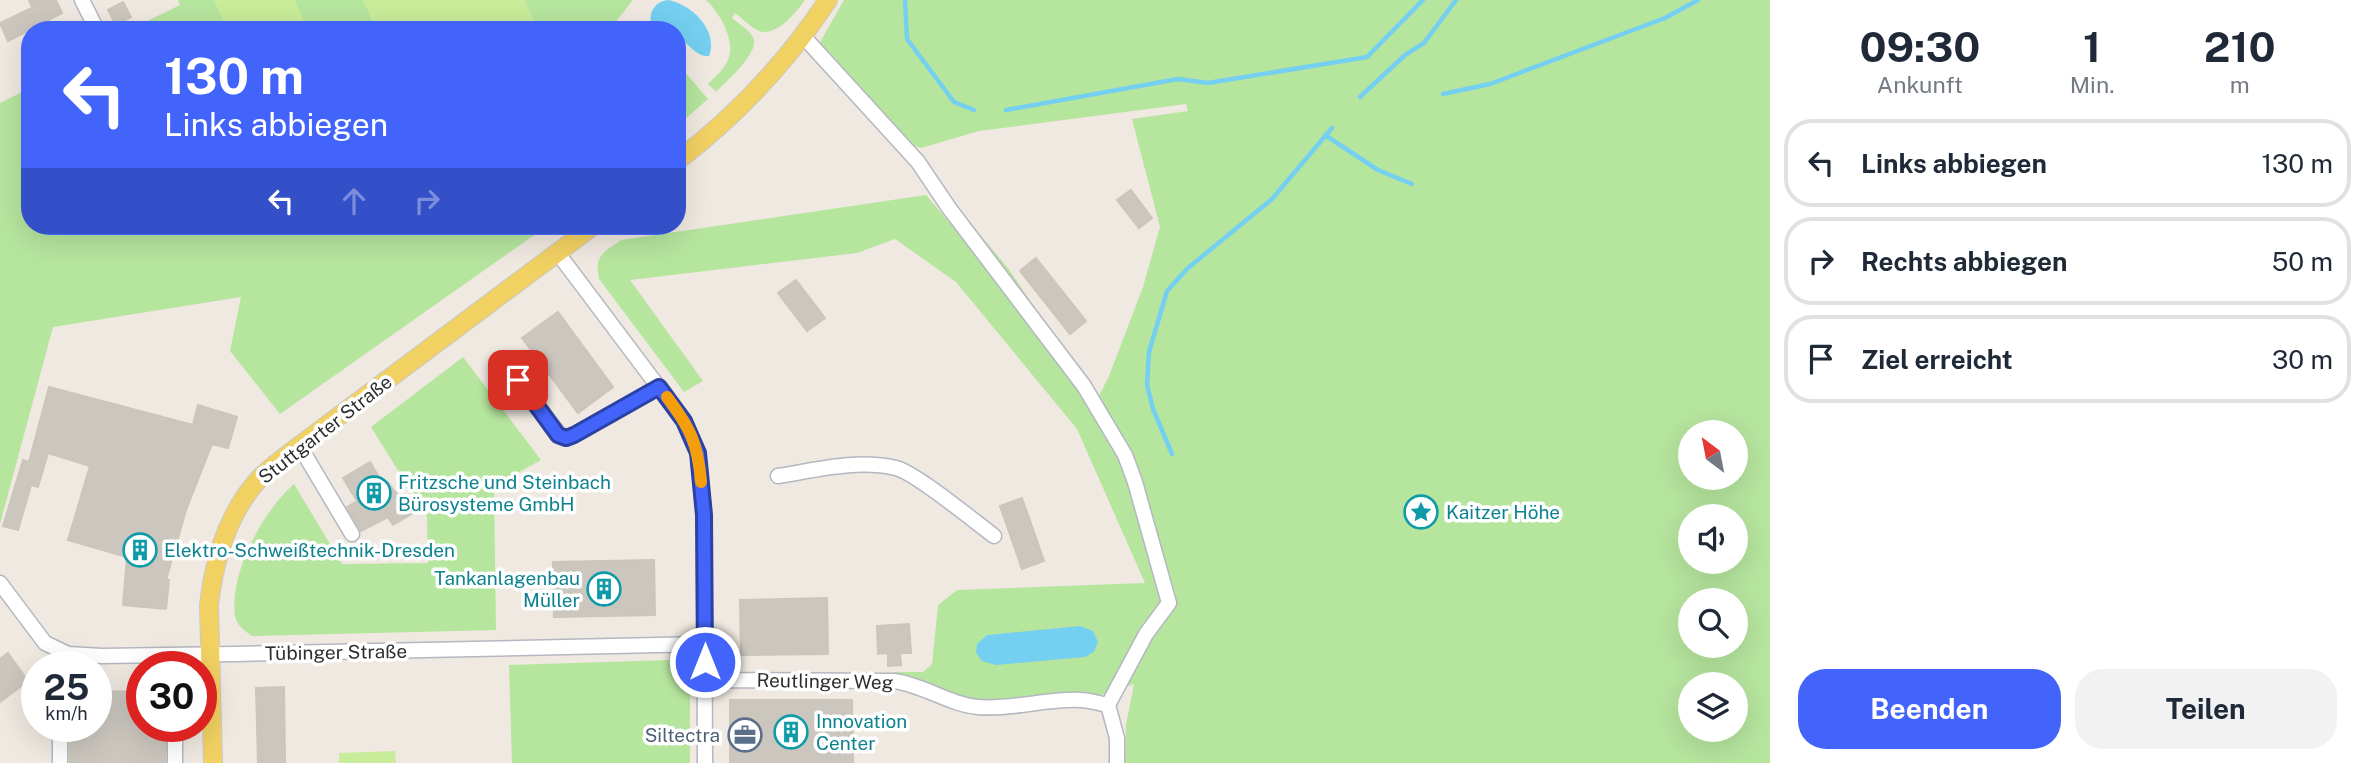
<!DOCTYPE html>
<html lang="de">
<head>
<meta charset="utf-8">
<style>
  :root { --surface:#fff; --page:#f2f2f3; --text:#1f2937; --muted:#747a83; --line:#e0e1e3; --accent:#4264fb }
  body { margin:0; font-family:"Public Sans",sans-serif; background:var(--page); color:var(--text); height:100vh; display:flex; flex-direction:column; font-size:26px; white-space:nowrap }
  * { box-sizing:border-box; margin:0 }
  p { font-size:23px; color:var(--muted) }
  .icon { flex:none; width:38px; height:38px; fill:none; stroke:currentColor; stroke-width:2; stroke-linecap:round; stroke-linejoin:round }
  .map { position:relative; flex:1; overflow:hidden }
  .drawer { display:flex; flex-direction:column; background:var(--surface); width:595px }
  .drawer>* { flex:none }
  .guide { position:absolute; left:21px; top:21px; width:665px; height:214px; border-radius:28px; box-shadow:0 7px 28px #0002; background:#4264fb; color:#fff; overflow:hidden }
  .needle { width:46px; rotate:328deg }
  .controls { position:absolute; left:1678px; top:420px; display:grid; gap:14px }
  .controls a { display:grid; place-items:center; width:70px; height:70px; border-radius:50%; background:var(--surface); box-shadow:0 7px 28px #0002; font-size:35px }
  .speed { position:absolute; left:21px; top:651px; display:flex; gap:14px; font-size:35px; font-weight:700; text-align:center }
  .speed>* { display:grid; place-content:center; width:91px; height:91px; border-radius:50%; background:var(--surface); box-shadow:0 7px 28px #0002; line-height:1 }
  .speed small { font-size:18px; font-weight:400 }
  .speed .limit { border:10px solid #d22; background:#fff; color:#111 }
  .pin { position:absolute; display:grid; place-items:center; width:60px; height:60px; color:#fff; margin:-30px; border-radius:14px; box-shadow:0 4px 10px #0006 }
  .me { position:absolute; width:77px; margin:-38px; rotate:0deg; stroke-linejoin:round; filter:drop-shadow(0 0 5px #0008) }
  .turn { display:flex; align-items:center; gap:24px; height:147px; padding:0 28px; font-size:32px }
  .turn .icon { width:91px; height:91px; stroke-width:2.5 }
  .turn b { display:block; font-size:49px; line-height:60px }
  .lanes { display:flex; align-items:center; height:66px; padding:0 28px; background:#0003; justify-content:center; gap:35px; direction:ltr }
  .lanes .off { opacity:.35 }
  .eta { display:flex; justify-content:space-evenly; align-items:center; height:119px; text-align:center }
  .eta b { font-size:42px; font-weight:700; line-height:49px }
  .action { display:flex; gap:14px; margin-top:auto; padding:14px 28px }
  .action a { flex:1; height:80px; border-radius:28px; background:var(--accent); color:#fff; font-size:28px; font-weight:700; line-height:80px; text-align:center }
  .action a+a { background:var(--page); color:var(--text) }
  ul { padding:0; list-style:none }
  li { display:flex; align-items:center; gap:21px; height:88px; margin:0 14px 10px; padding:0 14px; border:4px solid var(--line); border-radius:28px }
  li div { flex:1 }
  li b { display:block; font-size:26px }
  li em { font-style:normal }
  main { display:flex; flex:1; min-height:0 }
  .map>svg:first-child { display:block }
  .green { fill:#b6e59e; fill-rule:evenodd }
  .pitch { fill:#c9ec9a }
  .water { fill:#75cff0 }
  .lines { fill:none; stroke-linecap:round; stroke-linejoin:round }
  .stream { stroke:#75cff0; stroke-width:4.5 }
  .building { fill:#cbc7bf; stroke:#cbc5ba; stroke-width:2 }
  .minor-casing { stroke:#b4b7c1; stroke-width:17 }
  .major-casing { stroke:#c9c9c9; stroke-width:20 }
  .minor { stroke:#fff; stroke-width:14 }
  .major { stroke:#f2d163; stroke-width:18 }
  .route-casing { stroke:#2b41a3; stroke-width:18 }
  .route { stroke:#4264fb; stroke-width:12 }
  .slow { stroke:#f59e0b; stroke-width:12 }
  .labels { text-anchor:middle; stroke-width:7; stroke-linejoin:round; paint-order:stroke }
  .street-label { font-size:19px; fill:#2e2e2e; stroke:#fff }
  .culture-label { font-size:19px; fill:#0d838f; stroke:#fff; text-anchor:start }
  .service-label { font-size:19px; fill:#4e5e75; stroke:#fff; text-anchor:end }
</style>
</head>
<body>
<main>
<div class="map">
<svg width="1770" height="763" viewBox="0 0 1770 763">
  <rect width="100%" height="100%" fill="#efe9e1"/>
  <path class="green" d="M178,0h185l14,30h-248l51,-25z
    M524,0h109l-18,23 2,7h-95l13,-7z
    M706,0h99c-9,12 -28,37 -46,31 -9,-4 -17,-13 -24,-18l-3,5c6,5 17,12 21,19 8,15 -27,44 -37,55l-8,-8c8,-8 18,-16 21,-27 6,-18 -10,-45 -23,-57z
    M844,0h926v763h-645l1,-38 8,-41 -64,21 -67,8 -40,-1 -62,-25 -7,-15h29l9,-8 6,-59 19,-15 188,-7 -68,-154 -121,-147 -61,-43 -38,14 -227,27 73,101 -19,11 -85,-113c-5,-24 4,-26 22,-39l305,-45 23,27 17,-4 42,50 89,132 12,-24 34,-89 17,-60 -28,-108 56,-8 -2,-7 -207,27 -58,17 -11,-3 -91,-101zM1690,432h46v46h-46zM1690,516h46v46h-46zM1690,600h46v46h-46zM1690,684h46v46h-46z
    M683,70l25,29 -31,27v-55z
    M30,88v138h517l-267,188 -50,-63 11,-54 -188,30 -53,197v-421z
    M463,357l78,103 -47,26 2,144 -244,6c-7,-5 -15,-10 -17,-20 -6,-43 28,-105 59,-132l48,80 86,-1 -1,-46 -56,-90z
    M670,660l17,11 3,12v80h-178l-3,-98z"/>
  <path class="pitch" d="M214,0h81l12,28 -80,2z
    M363,0h161l11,23 -13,7h-145z
    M395,751l1,12h-57v-10z"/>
  <path class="water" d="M668,0c23,4 51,30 41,56 -14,1 -21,-14 -32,-20v-6h-13l-12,-5c-5,-12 4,-24 16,-25z
    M1080,626l13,5 5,11 -4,10 -9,5 -89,8 -14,-4 -6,-8 1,-9 10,-9z"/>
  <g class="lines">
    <path class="stream" d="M905,0l2,39 47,63 20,8
      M1443,94l47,-10 175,-66 33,-18
      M1360,97l45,-42 19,-12 32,-43
      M1006,110l172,-31 30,4 159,-26 56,-57
      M1325,135l53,35 34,14
      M1172,454l-19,-45 -6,-24 2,-33 18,-61 21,-23 84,-69 60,-71"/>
  </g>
  <path class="building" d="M29,0h27l6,13 -54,28 -8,-18 32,-15z
    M123,2l8,15 -15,8 -8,-15z
    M1131,190l21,28 -13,10 -22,-28z
    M1036,258l50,63 -16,13 -50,-63z
    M796,280l29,38 -18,13 -29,-38z
    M558,312l55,75 -35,26 -56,-75z
    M49,387l144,38 5,-20 39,12 -9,31 -16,-4 -26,66 -20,70h3l-3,29 -43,-4 4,-48 -59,-17 22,-74 -42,-13 -10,34 -7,-2 -13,45 -15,-4 20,-66 6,2z
    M370,462l13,22 4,-2 26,31 -20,12 -5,-8 -27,14 -14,-24 10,-6 -14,-23z
    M1022,498l22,63 -22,8 -22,-63z
    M654,560l1,55 -101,2 -1,-55z
    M827,598l1,56 -87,1 -1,-55z
    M909,624l2,29h-11l1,12 -13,1v-13l-10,1 -1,-28z
    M8,653l20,28 -28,21v-43z
    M284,687l1,76h-27l-2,-75z
    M142,691v35h25l-2,37h-95v-37h26v-34z
    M730,700h122l1,63h-123z"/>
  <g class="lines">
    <defs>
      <path id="minor" d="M82,0l15,30
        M803,36l115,126 31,46 135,178 41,69 10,27 34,121 -23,31 -38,71
        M557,252l127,169 14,32 6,62 1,248
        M505,362l54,72 7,4 8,-3 85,-48
        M299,445l53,89
        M778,476c38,-6 79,-17 118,-8 20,5 78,53 98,68
        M0,583l45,60 23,11 34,2 133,-2 470,-10
        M704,680l190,1c30,4 54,23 84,26 35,3 69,-9 103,-7 9,0 19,4 27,5l9,33v25
        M60,726v37
        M175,741v22"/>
      <path id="major" d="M677,161c59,-45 110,-99 151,-161
        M213,763l-4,-158c5,-45 18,-90 49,-125 9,-10 22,-19 33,-28l302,-226"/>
    </defs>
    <use href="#minor" class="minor-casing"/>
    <use href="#major" class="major-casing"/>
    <use href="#minor" class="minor"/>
    <use href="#major" class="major"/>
  </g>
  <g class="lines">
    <defs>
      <path id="route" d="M518,380l40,55 8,3 8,-3 85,-48 25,34 14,32 6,62 1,147"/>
    </defs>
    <use href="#route" class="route-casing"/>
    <use href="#route" class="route"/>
    <path class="slow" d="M667,397c23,31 31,46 34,85"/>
  </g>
  <defs>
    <symbol id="building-ring" viewBox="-11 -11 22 22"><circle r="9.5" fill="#fff" stroke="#0f9aa8" stroke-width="1.5"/><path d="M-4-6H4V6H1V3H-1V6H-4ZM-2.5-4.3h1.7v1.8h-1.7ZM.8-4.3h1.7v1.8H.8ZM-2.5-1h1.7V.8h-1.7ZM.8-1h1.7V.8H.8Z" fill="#0f9aa8"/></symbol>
    <symbol id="sight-ring" viewBox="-11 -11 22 22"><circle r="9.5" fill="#fff" stroke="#0f9aa8" stroke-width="1.5"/><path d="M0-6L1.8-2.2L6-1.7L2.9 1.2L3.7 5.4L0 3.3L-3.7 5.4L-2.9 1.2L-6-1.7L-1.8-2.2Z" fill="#0f9aa8"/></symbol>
    <symbol id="office-ring" viewBox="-11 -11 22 22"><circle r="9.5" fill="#fff" stroke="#5c6f8a" stroke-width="1.5"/><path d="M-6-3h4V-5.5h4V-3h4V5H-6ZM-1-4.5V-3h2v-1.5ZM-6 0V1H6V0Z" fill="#5c6f8a"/></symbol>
  </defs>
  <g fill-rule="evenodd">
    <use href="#building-ring" x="355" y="474" width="38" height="38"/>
    <use href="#sight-ring" x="1402" y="493" width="38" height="38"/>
    <use href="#building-ring" x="121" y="531" width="38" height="38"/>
    <use href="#building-ring" x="585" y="570" width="38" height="38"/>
    <use href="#building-ring" x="772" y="713" width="38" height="38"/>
    <use href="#office-ring" x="726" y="716" width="38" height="38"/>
  </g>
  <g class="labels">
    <g class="street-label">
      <text transform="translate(325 429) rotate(-38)" y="7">Stuttgarter Straße</text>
      <text transform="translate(336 652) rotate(-1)" y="7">Tübinger Straße</text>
      <text transform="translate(825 681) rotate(1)" y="7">Reutlinger Weg</text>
    </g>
    <g class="culture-label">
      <text x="398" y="489">Fritzsche und Steinbach<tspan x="398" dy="22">Bürosysteme GmbH</tspan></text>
      <text x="1446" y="519">Kaitzer Höhe</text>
      <text x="164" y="557">Elektro-Schweißtechnik-Dresden</text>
      <text x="580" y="585" text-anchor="end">Tankanlagenbau<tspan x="580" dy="22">Müller</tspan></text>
      <text x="816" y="728">Innovation<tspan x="816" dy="22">Center</tspan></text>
    </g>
    <g class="service-label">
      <text x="720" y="742">Siltectra</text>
    </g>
  </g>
</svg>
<div class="controls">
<a><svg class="needle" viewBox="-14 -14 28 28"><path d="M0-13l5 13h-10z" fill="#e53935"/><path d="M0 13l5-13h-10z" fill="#747a83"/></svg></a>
<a><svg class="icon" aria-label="sound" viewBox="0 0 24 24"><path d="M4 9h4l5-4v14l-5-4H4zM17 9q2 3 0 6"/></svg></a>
<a><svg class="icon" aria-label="search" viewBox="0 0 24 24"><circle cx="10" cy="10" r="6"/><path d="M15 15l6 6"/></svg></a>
<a><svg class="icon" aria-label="layers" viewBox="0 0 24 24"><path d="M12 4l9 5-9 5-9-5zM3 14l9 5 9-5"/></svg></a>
</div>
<div class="speed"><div>25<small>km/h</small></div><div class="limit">30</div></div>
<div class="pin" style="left:518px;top:380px;background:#d93025"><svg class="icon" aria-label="arrive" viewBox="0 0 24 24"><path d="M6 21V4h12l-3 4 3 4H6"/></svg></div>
<svg class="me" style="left:705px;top:662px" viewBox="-20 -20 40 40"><circle r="17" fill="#4264fb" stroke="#fff" stroke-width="3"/><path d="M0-11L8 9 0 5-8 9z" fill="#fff"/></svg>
<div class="guide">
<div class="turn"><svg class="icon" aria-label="left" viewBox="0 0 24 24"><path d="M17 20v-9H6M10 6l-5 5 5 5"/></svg><div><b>130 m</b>Links abbiegen</div></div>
<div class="lanes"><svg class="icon" aria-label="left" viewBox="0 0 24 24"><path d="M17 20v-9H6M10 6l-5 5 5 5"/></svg><svg class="icon off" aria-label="ahead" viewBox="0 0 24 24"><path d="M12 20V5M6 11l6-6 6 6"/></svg><svg class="icon off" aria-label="right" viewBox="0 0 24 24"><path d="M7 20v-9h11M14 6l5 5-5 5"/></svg></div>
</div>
</div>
<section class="drawer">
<div class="eta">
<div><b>09:30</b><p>Ankunft</p></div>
<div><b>1</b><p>Min.</p></div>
<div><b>210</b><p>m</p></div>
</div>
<ul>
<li><svg class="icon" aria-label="left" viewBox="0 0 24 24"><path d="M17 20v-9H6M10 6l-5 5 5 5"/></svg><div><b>Links abbiegen</b></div><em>130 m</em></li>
<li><svg class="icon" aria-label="right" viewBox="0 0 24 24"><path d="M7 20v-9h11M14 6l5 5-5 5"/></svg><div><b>Rechts abbiegen</b></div><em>50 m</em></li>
<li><svg class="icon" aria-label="arrive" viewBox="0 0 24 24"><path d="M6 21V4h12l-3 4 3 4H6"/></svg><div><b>Ziel erreicht</b></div><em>30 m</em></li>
</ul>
<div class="action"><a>Beenden</a><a>Teilen</a></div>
</section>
</main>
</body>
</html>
